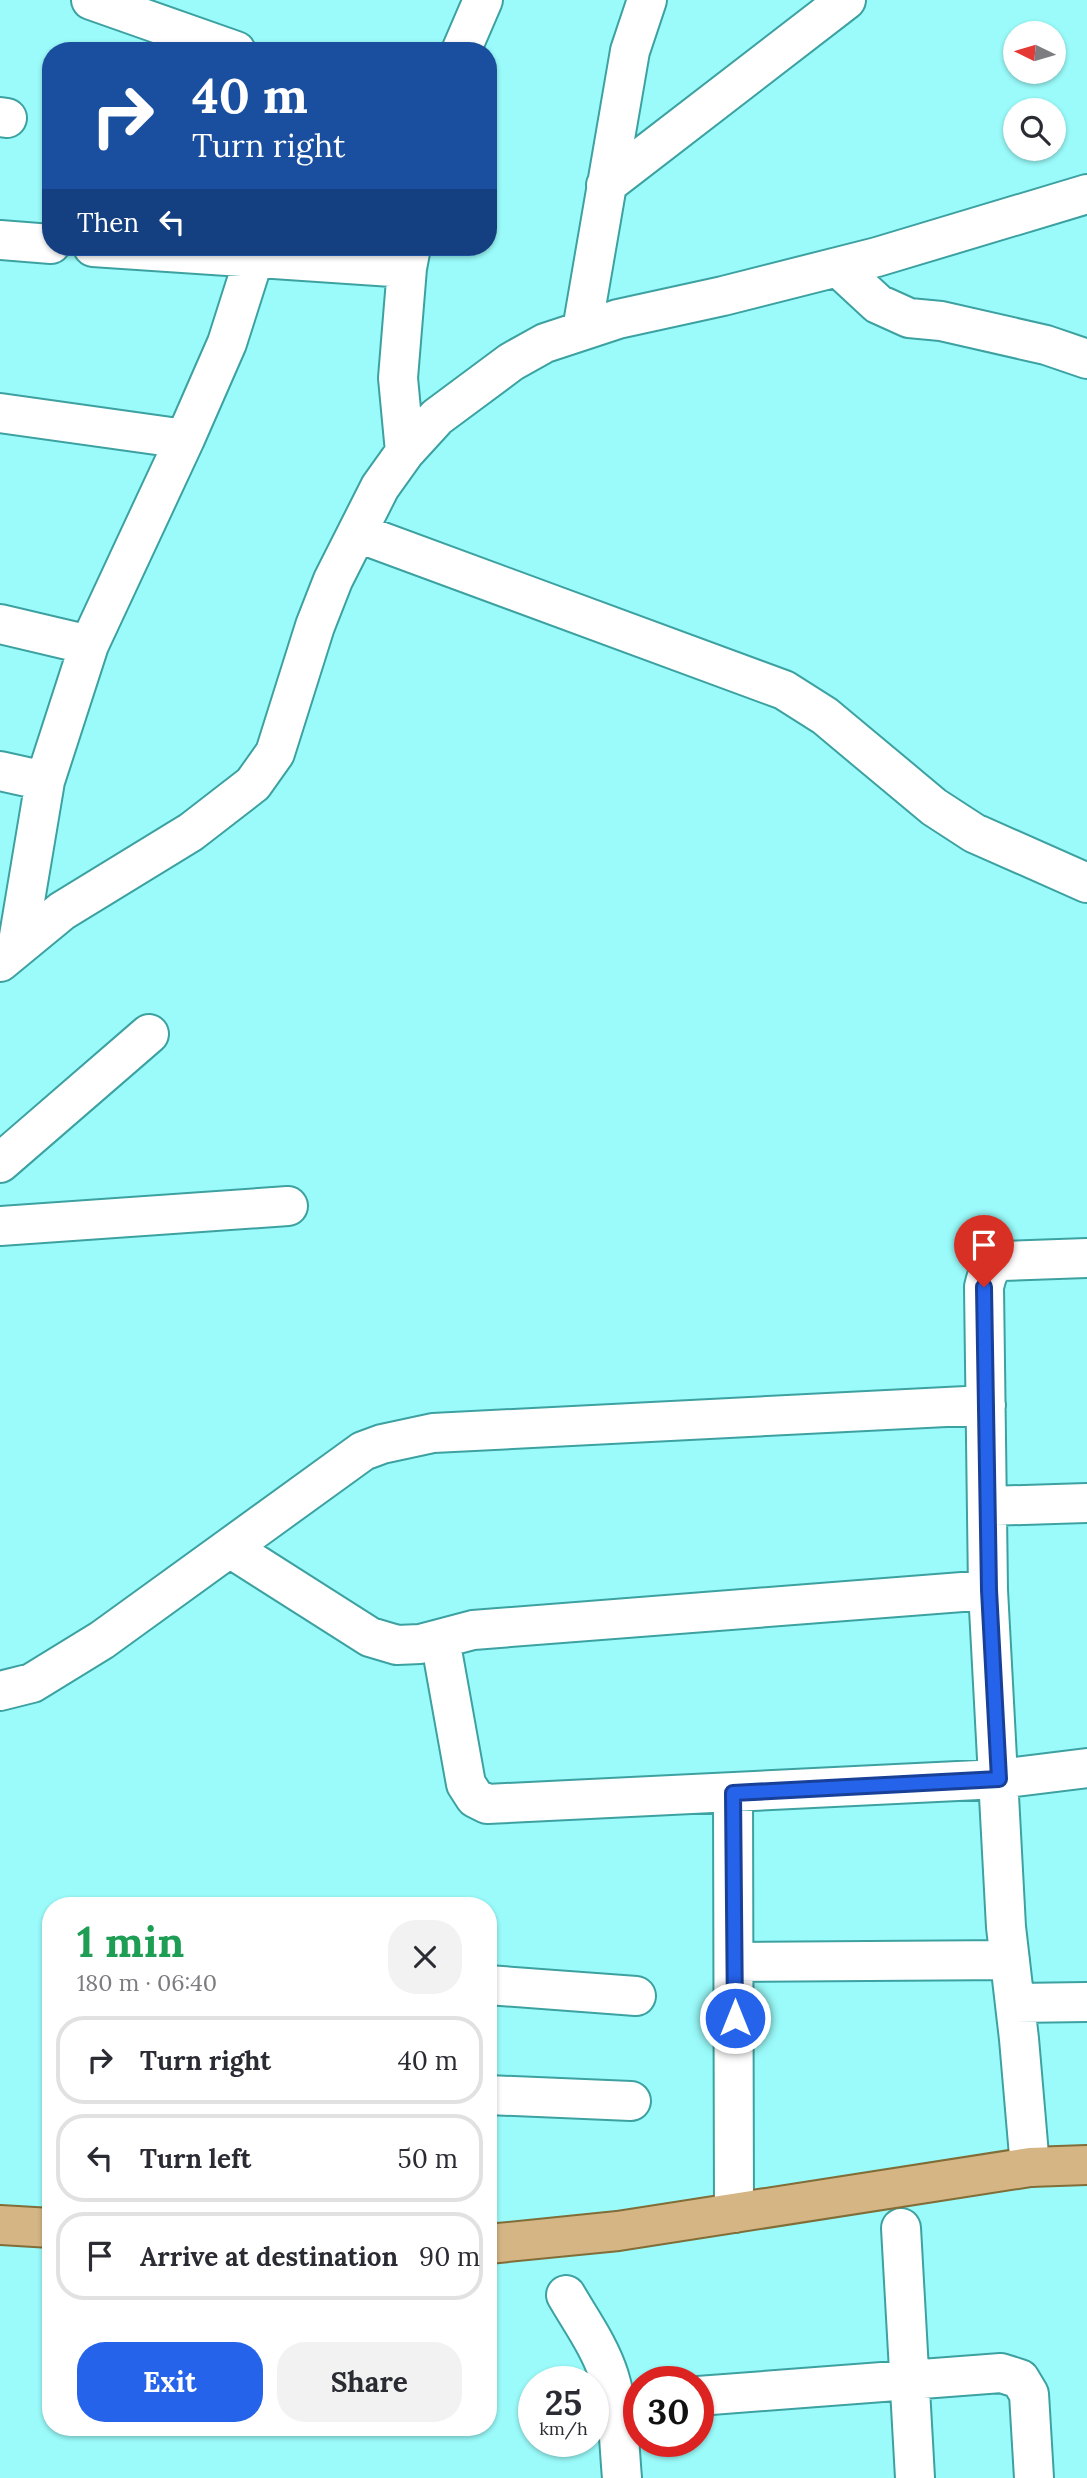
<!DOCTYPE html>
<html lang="en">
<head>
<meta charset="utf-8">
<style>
  :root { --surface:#fff; --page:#f2f2f3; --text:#2b2b33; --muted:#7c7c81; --line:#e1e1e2; --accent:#2563eb }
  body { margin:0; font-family:Lora,serif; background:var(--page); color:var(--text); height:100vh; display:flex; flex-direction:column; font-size:26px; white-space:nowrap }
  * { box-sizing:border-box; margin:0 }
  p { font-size:23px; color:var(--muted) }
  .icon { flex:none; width:38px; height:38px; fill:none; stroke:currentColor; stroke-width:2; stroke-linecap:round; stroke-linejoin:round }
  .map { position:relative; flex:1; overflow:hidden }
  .drawer { position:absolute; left:42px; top:1897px; width:455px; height:539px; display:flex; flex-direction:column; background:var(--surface); border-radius:28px; box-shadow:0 2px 5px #0004 }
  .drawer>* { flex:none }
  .top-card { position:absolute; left:42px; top:42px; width:455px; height:214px; border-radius:28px; box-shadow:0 2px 5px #0004; background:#1a4fa0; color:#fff; overflow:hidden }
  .needle { width:46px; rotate:275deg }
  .controls { position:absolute; left:1003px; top:21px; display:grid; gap:14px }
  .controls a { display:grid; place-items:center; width:63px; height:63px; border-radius:50%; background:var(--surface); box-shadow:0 2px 5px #0004; font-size:35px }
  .speed { position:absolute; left:518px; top:2366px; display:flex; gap:14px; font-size:35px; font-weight:700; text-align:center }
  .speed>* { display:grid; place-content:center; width:91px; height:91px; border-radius:50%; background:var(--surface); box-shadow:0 2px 5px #0004; line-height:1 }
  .speed small { font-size:18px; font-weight:400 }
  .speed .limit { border:10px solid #d22; background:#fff; color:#111 }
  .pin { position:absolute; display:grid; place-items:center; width:60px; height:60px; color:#fff; margin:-72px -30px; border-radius:50% 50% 50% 0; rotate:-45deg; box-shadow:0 0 7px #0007 }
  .pin .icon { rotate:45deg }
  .me { position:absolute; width:77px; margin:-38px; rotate:0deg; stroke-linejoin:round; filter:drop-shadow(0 0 5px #0008) }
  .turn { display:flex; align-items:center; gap:24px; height:147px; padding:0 35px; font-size:32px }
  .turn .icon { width:91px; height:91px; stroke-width:2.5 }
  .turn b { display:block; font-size:49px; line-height:60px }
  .then { display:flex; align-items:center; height:66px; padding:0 35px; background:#0003; gap:14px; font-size:26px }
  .round { display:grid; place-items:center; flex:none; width:74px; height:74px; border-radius:28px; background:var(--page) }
  .overview { display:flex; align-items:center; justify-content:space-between; height:119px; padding:0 35px }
  h1 { font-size:42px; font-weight:700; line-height:52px; color:#1e9e55 }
  .cta { display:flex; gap:14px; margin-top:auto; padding:14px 35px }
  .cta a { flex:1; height:80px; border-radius:28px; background:var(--accent); color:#fff; font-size:28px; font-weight:700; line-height:80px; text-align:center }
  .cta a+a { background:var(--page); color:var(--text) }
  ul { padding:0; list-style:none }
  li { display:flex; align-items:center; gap:21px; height:88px; margin:0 14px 10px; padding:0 21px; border:4px solid var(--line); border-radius:28px }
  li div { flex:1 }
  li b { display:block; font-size:26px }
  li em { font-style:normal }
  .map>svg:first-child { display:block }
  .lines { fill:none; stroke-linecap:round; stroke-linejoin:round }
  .street-casing { stroke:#3da1a1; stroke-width:42 }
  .primary-casing { stroke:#816d38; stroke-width:42 }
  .street { stroke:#fff; stroke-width:38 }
  .primary { stroke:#d5b584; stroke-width:38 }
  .route-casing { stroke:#184099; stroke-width:18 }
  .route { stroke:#2563eb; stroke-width:12 }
</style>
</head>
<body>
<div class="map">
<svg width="1087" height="2478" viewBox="0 0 1087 2478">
  <rect width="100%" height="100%" fill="#9afbfa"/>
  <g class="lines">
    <defs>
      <path id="street" d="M91,0l145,51
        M461,51l22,-51
        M0,117l7,1
        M606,185l240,-185
        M0,240l51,4
        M93,247l314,21
        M838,267l40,37 31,14 32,3 105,24 41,14
        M582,330l48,-279 17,-51
        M0,413l185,26
        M405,452l-7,-74 9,-110 4,-21
        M358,533l426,157 41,26 109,91 40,26 113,50
        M0,624l89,21
        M0,771l45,10
        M17,948l28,-167 44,-136 96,-206 42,-96 27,-85
        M0,962l62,-51 129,-79 62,-48 22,-31 40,-127 18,-46 47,-93 25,-35 32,-35 74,-55 34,-19 73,-24 105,-23 154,-39 210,-63
        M0,1163l149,-129
        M0,1226l288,-20
        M988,1506l99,-3
        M230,1548l140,89 27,8 23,-1 53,-14 515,-40
        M440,1639l26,145 9,14 12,6 512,-25 88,-11
        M0,1691l32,-8 70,-43 261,-189 19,-7 51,-11 553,-28
        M733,1793l1,420
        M735,1962l275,-2
        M488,1985l148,11
        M1015,2003l72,-1
        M488,2095l143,6
        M1030,2167l-11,-128 -13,-112 -18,-337 -4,-303c3,-13 5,-21 18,-26l85,-3
        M901,2228l14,250
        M566,2295c15,26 34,52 43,81 10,32 10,69 13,102
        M698,2396l303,-23 19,6 9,15 5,84"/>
      <path id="primary" d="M0,2225l51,3
        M488,2244l130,-13 412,-64 57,-2"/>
    </defs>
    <use href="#street" class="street-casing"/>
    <use href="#primary" class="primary-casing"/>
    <use href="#street" class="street"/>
    <use href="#primary" class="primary"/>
  </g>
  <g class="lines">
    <defs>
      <path id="route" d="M735,2018l-2,-225 266,-14 -10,-189 -5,-303"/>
    </defs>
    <use href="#route" class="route-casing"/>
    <use href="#route" class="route"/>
  </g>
</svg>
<div class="controls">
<a><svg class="needle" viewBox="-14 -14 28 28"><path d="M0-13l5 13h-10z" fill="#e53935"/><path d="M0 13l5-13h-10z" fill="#7c7c81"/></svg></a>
<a><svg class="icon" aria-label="search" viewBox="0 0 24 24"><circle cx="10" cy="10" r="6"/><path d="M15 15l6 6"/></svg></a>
</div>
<div class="speed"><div>25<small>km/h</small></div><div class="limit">30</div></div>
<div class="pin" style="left:984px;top:1287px;background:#d93025"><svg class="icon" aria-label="arrive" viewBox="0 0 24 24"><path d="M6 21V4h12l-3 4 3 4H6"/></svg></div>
<svg class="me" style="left:735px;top:2018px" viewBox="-20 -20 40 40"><circle r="17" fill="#2563eb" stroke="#fff" stroke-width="3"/><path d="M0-11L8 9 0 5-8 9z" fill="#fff"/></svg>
<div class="top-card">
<div class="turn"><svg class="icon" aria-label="right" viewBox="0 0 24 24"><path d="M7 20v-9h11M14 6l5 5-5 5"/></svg><div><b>40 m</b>Turn right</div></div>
<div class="then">Then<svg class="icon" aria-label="left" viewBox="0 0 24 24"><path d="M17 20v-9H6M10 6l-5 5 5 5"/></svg></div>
</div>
<section class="drawer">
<div class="overview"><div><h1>1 min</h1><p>180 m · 06:40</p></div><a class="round"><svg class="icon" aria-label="close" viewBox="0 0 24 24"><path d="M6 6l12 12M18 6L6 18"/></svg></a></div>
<ul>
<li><svg class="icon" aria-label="right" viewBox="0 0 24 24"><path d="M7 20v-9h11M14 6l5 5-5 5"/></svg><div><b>Turn right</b></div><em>40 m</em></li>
<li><svg class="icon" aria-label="left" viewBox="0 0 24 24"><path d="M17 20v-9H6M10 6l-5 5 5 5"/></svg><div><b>Turn left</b></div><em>50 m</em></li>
<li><svg class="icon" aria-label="arrive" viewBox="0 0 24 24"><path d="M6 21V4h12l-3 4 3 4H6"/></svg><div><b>Arrive at destination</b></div><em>90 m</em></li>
</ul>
<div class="cta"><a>Exit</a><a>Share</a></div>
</section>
</div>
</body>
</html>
